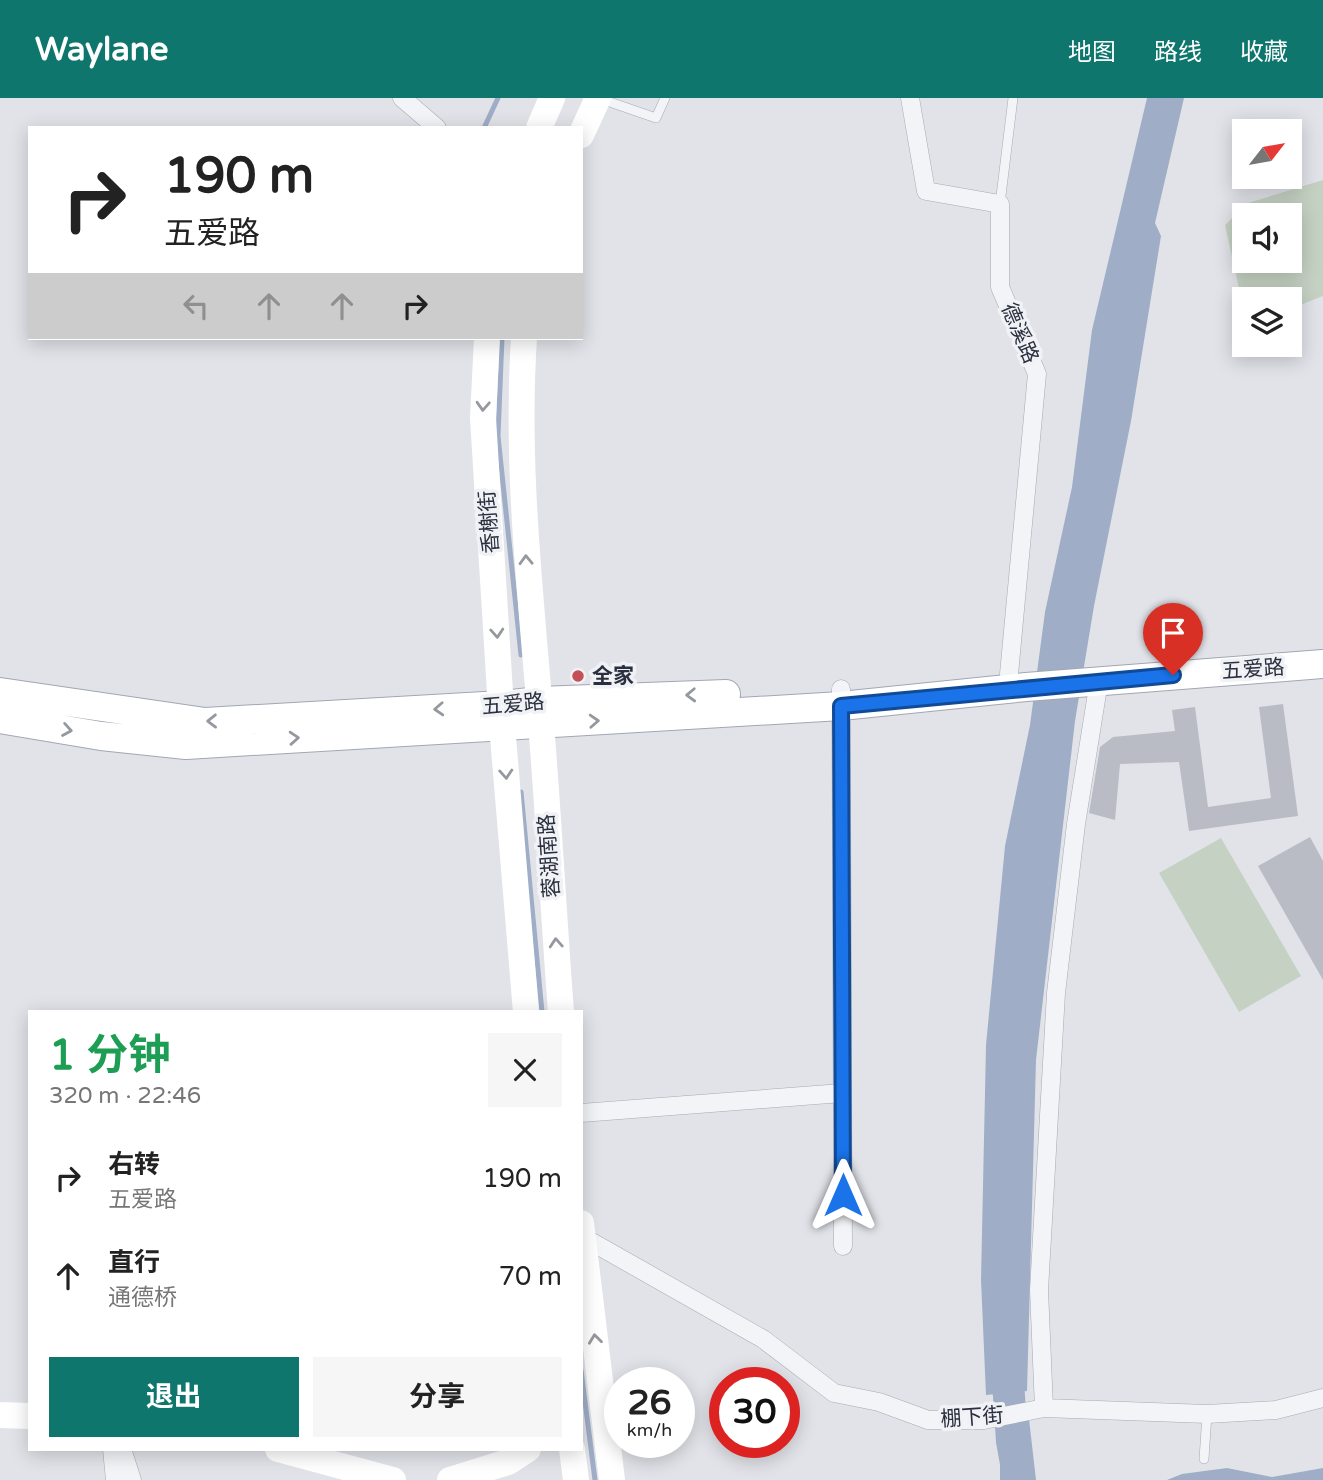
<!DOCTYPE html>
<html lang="zh">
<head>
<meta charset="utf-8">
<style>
  :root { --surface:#fff; --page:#f6f6f6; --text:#222; --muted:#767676; --accent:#0f766e }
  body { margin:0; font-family:"Varela Round","Noto Sans SC",sans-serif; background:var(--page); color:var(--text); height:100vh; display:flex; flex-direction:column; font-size:26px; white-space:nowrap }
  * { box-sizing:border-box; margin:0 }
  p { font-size:23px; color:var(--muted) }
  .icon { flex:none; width:38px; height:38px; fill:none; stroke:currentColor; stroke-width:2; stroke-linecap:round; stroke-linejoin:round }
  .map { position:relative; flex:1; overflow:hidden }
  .details { position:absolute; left:28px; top:912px; width:555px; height:441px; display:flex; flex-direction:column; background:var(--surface); border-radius:0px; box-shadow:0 4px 18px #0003 }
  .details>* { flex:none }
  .banner { position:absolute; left:28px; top:28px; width:555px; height:214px; border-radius:0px; box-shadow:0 4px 18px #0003; background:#fff; color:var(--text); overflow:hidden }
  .needle { width:46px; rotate:59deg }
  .controls { position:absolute; left:1232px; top:21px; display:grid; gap:14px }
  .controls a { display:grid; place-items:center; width:70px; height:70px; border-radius:0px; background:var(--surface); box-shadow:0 4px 18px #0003; font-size:35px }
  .speed { position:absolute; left:604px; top:1269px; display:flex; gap:14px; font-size:35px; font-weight:700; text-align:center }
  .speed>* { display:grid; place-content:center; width:91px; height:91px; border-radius:50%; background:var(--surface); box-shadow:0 4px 18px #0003; line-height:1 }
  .speed small { font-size:18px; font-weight:400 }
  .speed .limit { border:10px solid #d22; background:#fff; color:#111 }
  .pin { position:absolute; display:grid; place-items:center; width:60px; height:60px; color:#fff; margin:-72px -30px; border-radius:50% 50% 50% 0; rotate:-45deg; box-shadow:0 0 7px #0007 }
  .pin .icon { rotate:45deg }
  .me { position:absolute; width:77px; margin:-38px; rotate:0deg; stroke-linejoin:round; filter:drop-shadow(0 0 5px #0008) }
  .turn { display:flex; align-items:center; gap:24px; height:147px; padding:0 21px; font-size:32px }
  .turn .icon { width:91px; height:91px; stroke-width:2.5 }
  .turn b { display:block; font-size:49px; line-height:60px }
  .lanes { display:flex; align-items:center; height:66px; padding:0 21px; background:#0003; justify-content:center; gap:35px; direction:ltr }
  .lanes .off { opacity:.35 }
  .round { display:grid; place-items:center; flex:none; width:74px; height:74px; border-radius:0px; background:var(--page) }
  .head { display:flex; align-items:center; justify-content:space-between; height:119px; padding:0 21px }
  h1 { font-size:42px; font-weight:700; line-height:52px; color:#1e9e55 }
  .cta { display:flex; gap:14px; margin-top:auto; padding:14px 21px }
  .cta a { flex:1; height:80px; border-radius:0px; background:var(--accent); color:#fff; font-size:28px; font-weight:700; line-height:80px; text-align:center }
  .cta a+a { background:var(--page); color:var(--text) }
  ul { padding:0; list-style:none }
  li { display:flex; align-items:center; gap:21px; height:98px; padding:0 21px }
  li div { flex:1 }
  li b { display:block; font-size:26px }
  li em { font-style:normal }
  header { display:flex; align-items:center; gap:42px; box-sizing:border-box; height:98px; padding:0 35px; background:var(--accent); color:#fff }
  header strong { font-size:33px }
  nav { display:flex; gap:38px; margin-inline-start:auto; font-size:24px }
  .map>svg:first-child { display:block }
  .green { fill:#c5d2c3; fill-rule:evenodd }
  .water { fill:#9faec6 }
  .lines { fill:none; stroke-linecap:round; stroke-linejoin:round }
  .stream { stroke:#9faec6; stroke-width:5 }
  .river { stroke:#9faec6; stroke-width:32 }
  .building { fill:#b9bcc5 }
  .service-casing { stroke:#a7aab3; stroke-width:10 }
  .minor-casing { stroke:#a7aab3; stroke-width:19 }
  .primary-casing { stroke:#a1a7b3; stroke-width:30 }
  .service { stroke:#f3f4f7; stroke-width:9 }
  .minor { stroke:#f3f4f7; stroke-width:18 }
  .secondary { stroke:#fff; stroke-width:26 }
  .primary { stroke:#fff; stroke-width:28 }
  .oneway { stroke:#95989f }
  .route-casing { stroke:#114b97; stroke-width:18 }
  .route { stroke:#1a73e8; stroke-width:12 }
  .poi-dot { fill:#c44f57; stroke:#f0f2f6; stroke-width:2.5 }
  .labels { text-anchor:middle; stroke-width:7; stroke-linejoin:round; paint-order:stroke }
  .street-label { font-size:21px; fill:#2b303f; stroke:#f0f2f6 }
  .poi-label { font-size:21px; font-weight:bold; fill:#2b303f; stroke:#f0f2f6; text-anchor:start }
</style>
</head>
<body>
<header>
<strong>Waylane</strong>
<nav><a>地图</a><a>路线</a><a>收藏</a></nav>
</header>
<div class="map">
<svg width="1323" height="1382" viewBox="0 0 1323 1382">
  <rect width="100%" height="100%" fill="#e1e3e9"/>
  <path class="green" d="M1323,82v116l-33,13v-10h-40l-11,-11 -14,-63 23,-22zM1244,117h46v46h-46z
    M1221,740l80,138 -62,36 -80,-139z"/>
  <path class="water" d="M1147,0h37l-29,125 6,13 -30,185 -37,185 -19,115 -39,339 -9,331 -41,4 -5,-115 5,-235 19,-199 25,-121 15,-113 27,-125 20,-157z
    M1029,1321l7,61h-36v-56z
    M1227,1370l45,9 51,-9v12h-156l15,-6z"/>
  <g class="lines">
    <path class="stream" d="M484,30l14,-30
      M502,240l-4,98 23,219
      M521,694l21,220
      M581,1272l14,110"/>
    <path class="river" d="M1006,1254l6,89 7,39"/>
  </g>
  <path class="building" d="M1283,606l15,112 -109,15 -10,-69 -59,2 -5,56 -26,-7 11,-66 13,-10 62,-6 -3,-21 23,-3 13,100 63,-9 -12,-91z
    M1310,739l13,24v119l-65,-114z"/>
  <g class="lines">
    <defs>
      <path id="service" d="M601,1l55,19 9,-20
        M1000,106l13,-106
        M1204,1361l3,-45"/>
      <path id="minor" d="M402,0l35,30
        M910,0l16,93 74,13v83l37,87 -28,300
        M841,591l2,557
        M581,1015l261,-20
        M583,1139l180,102 71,54 45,9 49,18h56l60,-12 163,6 69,-4 47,-12
        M1044,1310l-5,-118 17,-297 20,-169 23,-143
        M112,1351l3,31
        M122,1351l10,31"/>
      <path id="primary" d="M0,594l205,30 297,-17 37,-4 187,-7
        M0,621l101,17 85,9 655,-39 185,-19 297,-23"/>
    </defs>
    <use href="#service" class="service-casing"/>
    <use href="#minor" class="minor-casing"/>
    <use href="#primary" class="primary-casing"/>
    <use href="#service" class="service"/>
    <use href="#minor" class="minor"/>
    <path class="secondary" d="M539,30l13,-30
      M581,37l17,-37
      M487,240l-4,80 19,307 24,287
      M524,240c-8,121 5,240 15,361 9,104 14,208 22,313
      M581,1125l31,257
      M0,1317l30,1
      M278,1351l115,31
      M572,1351l4,31
      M450,1382l58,-18 20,-13"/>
    <use href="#primary" class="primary"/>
  </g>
  <defs><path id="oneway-chevron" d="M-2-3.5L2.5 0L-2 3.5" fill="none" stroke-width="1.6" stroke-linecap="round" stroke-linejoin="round" transform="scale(1.75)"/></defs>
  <g class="oneway">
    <use href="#oneway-chevron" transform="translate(483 308) rotate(93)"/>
    <use href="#oneway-chevron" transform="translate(526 462) rotate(-92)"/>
    <use href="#oneway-chevron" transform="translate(497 535) rotate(86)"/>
    <use href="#oneway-chevron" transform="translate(691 597) rotate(178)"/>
    <use href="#oneway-chevron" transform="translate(439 611) rotate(177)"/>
    <use href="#oneway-chevron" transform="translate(212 623) rotate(179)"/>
    <use href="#oneway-chevron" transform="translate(594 623) rotate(-3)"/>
    <use href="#oneway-chevron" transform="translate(67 632) rotate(10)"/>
    <use href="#oneway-chevron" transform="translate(294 640) rotate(-4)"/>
    <use href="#oneway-chevron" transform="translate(506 676) rotate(86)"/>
    <use href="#oneway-chevron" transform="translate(556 845) rotate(-94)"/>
    <use href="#oneway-chevron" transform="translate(595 1241) rotate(-97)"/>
  </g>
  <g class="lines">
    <defs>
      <path id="route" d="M843,1097l-2,-489 332,-31"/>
    </defs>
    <use href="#route" class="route-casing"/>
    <use href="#route" class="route"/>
  </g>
  <circle class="poi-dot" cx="578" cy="578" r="7"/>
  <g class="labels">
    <g class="street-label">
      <text transform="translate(1020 235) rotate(67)" y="7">德溪路</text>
      <text transform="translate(489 424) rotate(-94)" y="7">香榭街</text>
      <text transform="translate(1253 571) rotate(-4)" y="7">五爱路</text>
      <text transform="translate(513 606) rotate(-5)" y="7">五爱路</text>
      <text transform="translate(549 758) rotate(-94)" y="7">蓉湖南路</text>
      <text transform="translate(972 1319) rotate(-4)" y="7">棚下街</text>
    </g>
    <g class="poi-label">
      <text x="592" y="585">全家</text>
    </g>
  </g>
</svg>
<div class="controls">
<a><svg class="needle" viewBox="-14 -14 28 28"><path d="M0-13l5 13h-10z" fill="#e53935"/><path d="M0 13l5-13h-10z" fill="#767676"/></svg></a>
<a><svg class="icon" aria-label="sound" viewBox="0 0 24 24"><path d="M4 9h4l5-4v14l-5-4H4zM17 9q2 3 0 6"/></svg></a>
<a><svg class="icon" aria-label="layers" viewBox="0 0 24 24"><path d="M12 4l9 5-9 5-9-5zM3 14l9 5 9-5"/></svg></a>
</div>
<div class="speed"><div>26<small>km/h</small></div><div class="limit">30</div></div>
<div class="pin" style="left:1173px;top:577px;background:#d93025"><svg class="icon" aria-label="arrive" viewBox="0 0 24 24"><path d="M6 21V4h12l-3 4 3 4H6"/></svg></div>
<svg class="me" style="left:843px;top:1097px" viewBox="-20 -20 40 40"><path d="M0-17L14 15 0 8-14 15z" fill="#1a73e8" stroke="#fff" stroke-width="4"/></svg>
<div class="banner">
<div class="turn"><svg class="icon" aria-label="right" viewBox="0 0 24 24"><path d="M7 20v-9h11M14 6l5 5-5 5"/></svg><div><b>190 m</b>五爱路</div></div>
<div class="lanes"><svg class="icon off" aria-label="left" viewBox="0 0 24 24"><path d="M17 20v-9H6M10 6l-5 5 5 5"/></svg><svg class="icon off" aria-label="ahead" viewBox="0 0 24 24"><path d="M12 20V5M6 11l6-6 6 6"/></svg><svg class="icon off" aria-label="ahead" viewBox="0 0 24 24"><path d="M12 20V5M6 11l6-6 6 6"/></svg><svg class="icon" aria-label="right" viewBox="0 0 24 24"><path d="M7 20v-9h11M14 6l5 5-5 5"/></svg></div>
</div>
<section class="details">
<div class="head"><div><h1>1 分钟</h1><p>320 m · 22:46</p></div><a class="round"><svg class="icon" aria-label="close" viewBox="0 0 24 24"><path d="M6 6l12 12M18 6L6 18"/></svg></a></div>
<ul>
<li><svg class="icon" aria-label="right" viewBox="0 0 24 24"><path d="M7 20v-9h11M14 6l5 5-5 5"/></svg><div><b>右转</b><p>五爱路</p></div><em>190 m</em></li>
<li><svg class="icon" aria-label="ahead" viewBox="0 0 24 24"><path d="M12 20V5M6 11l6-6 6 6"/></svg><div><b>直行</b><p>通德桥</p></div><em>70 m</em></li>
</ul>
<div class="cta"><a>退出</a><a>分享</a></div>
</section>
</div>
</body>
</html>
